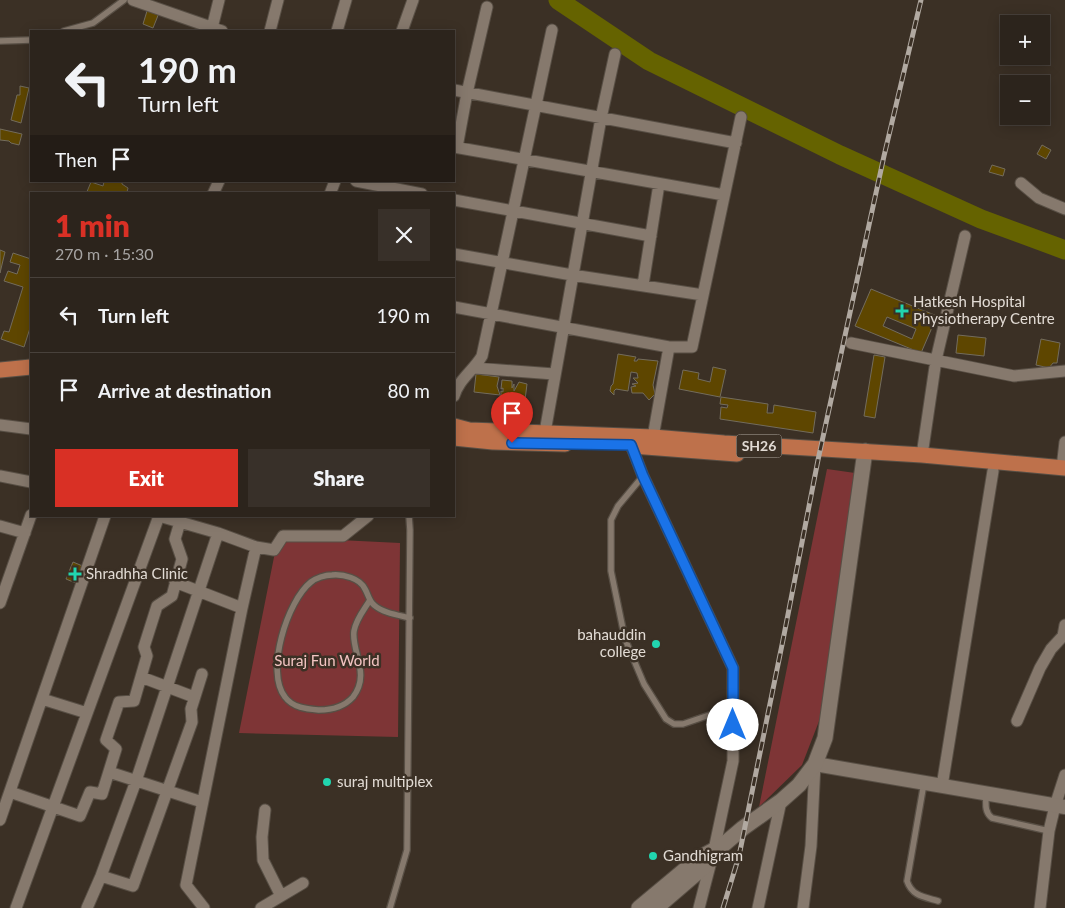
<!DOCTYPE html>
<html lang="en">
<head>
<meta charset="utf-8">
<style>
  :root { --surface:#2c241c; --page:#383029; --text:#f1f3f6; --muted:#a6a4a3; --line:#48413b; --accent:#d93025 }
  body { margin:0; font-family:Lato,sans-serif; background:var(--page); color:var(--text); height:100vh; display:flex; flex-direction:column; font-size:19px; white-space:nowrap }
  * { box-sizing:border-box; margin:0 }
  p { font-size:16px; color:var(--muted) }
  .icon { flex:none; width:28px; height:28px; fill:none; stroke:currentColor; stroke-width:2; stroke-linecap:round; stroke-linejoin:round }
  .map { position:relative; flex:1; overflow:hidden }
  .details { position:absolute; left:30px; top:192px; width:425px; height:325px; display:flex; flex-direction:column; background:var(--surface); border-radius:0px; box-shadow:0 2px 12px #0003,0 0 0 1px var(--line) }
  .details>* { flex:none }
  .guide { position:absolute; left:30px; top:30px; width:425px; height:152px; border-radius:0px; box-shadow:0 2px 12px #0003,0 0 0 1px var(--line); background:#2c241c; color:var(--text); overflow:hidden }
  .buttons { position:absolute; left:1000px; top:15px; display:grid; gap:10px }
  .buttons a { display:grid; place-items:center; width:50px; height:50px; border-radius:0px; background:var(--surface); box-shadow:0 2px 12px #0003,0 0 0 1px var(--line); font-size:25px }
  .pin { position:absolute; display:grid; place-items:center; width:42px; height:42px; color:#fff; margin:-51px -21px; border-radius:50% 50% 50% 0; rotate:-45deg; box-shadow:0 0 5px #0007 }
  .pin .icon { rotate:45deg }
  .me { position:absolute; width:55px; margin:-28px; rotate:0deg; stroke-linejoin:round; filter:drop-shadow(0 0 4px #0008) }
  .turn { display:flex; align-items:center; gap:18px; height:105px; padding:0 25px; font-size:22px }
  .turn .icon { width:65px; height:65px; stroke-width:2.5 }
  .turn b { display:block; font-size:35px; line-height:42px }
  .then { display:flex; align-items:center; height:48px; padding:0 25px; background:#0003; gap:10px; font-size:19px }
  .round { display:grid; place-items:center; flex:none; width:52px; height:52px; border-radius:0px; background:var(--page) }
  .summary { display:flex; align-items:center; justify-content:space-between; height:85px; padding:0 25px }
  h1 { font-size:30px; font-weight:800; line-height:38px; color:var(--accent) }
  .primary-button { display:flex; gap:10px; margin-top:auto; padding:10px 25px }
  .primary-button a { flex:1; height:58px; border-radius:0px; background:var(--accent); color:#fff; font-size:20px; font-weight:800; line-height:58px; text-align:center }
  .primary-button a+a { background:var(--page); color:var(--text) }
  ul { padding:0; list-style:none }
  li { display:flex; align-items:center; gap:15px; height:75px; padding:0 25px; border-top:1px solid var(--line) }
  li div { flex:1 }
  li b { display:block; font-size:19px }
  li em { font-style:normal }
  .map>svg:first-child { display:block }
  .green { fill:#7e3536 }
  .lines { fill:none; stroke-linecap:round; stroke-linejoin:round }
  .river { stroke:#656300; stroke-width:19 }
  .building { fill:#5e4600; stroke:#736c5d; fill-rule:evenodd }
  .service-casing { stroke:#584f45; stroke-width:8 }
  .minor-casing { stroke:#584f45; stroke-width:13 }
  .tertiary-casing { stroke:#584f45; stroke-width:16 }
  .secondary-casing { stroke:#584f45; stroke-width:17 }
  .primary-casing { stroke:#584f45; stroke-width:17 }
  .service { stroke:#86796d; stroke-width:5.5 }
  .minor { stroke:#86796d; stroke-width:11 }
  .tertiary { stroke:#86796d; stroke-width:14 }
  .secondary { stroke:#86796d; stroke-width:15 }
  .primary { stroke:#be714b; stroke-width:15 }
  .rail-casing { stroke:#b1a9a1; stroke-width:5 }
  .rail { stroke:#3b3025; stroke-width:3; stroke-dasharray:9; stroke-linecap:butt }
  .route-casing { stroke:#114b97; stroke-width:12 }
  .route { stroke:#1a73e8; stroke-width:9 }
  .poi-dot { fill:#21d5af; stroke:#3b3025; stroke-width:2 }
  .labels { text-anchor:middle; stroke-width:5; stroke-linejoin:round; paint-order:stroke }
  .shield { fill:#3b3025; stroke:#b0a8a0; stroke-width:1 }
  .shield-label { font-size:14px; font-weight:bold; fill:#e2dbd4 }
  .poi-label { font-size:15px; fill:#e2dbd4; stroke:#3b3025; text-anchor:start }
  .park-label { font-size:15px; fill:#f3c4c2; stroke:#3b3025 }
</style>
</head>
<body>
<div class="map">
<svg width="1065" height="908" viewBox="0 0 1065 908">
  <rect width="100%" height="100%" fill="#3b3025"/>
  <path class="green" d="M827,469l28,4 -34,243 -19,49 -43,42z
    M278,537l122,6 -2,194 -159,-4z"/>
  <g class="lines">
    <path class="river" d="M558,0l91,61 191,94 141,64 84,31"/>
  </g>
  <path class="building" d="M147,11l12,2 -6,15 -10,-4z
    M20,86l9,2 -8,35 -10,-3 6,-25h3z
    M0,129l22,5 -3,11 -8,-2 -2,-2 -9,-1z
    M1042,145l9,5 -5,9 -9,-5z
    M992,165l13,4 -2,7 -14,-4z
    M101,181h21v3l6,4 -1,4 5,2h-46l5,-12 12,4 1,-4z
    M0,250l5,2 -5,21z
    M13,253l18,6v66l-7,22 -23,-8 3,-8 5,1 14,-45 -19,-6 4,-10 9,3 3,-9 -10,-3z
    M871,289l66,27 -16,37 -66,-27zM887,317l29,12 -4,10 -29,-13z
    M958,335l28,3 -2,18 -28,-3z
    M1041,339l19,4 -3,20h-4l-4,5 -13,-3z
    M618,354l18,3 -2,4h3l1,-2 20,2 -5,24 2,9 -6,6 -6,-7h-11l-1,-6 5,-1 -4,-2 6,-1 -5,-5h5l-1,-5 -6,-1 -3,19 -12,-2 -2,2v4l-4,-4 1,-5 2,-2z
    M874,355l11,2 -10,61 -11,-2z
    M713,367l13,3 -6,27 -41,-8 4,-19 16,3 -1,6 12,3z
    M476,374l23,3 -2,9 3,9 -26,-3z
    M502,380l10,1v7l2,-4v7l5,-9 8,2 -2,16h-24v-9l2,1v-4l-2,1z
    M721,397l47,7 -1,9h6l1,-8 42,7 -3,21 -93,-14 1,-12 6,1 1,-3 -8,-1z
    M73,562l12,5 -7,17 -12,-5z"/>
  <g class="lines">
    <defs>
      <path id="service" d="M64,31l29,-8 31,-23
        M0,41l31,-1
        M643,476l-25,30 -7,14v51l14,68 19,45 22,35 8,5h9l50,-17
        M370,600c-6,10 -14,19 -16,31 -3,20 17,43 -1,66 -9,10 -21,13 -34,13 -12,-1 -26,-2 -34,-13 -20,-25 2,-96 26,-115 5,-4 14,-7 21,-7 11,-1 28,3 33,14 3,5 4,12 9,16 9,8 24,10 36,13
        M924,783l-17,98c5,15 17,16 31,20
        M986,794c0,9 -2,18 6,24l57,13
        M390,908l17,-58 3,-320 -1,-14"/>
      <path id="minor" d="M133,0l89,31
        M212,28l7,-28
        M270,31l8,-31
        M337,31l9,-31
        M402,31l11,-31
        M454,90l282,53
        M454,147l270,48
        M457,147l10,-54 20,-86
        M356,181l66,13
        M1021,183l18,15 26,11
        M213,194l6,-13
        M330,194l5,-13
        M454,200l197,36
        M454,254l118,21 131,20
        M643,285l16,-101
        M454,307l215,40h23l49,-230
        M851,343l163,33 51,-5
        M475,368l79,6
        M454,396c5,-17 19,-25 28,-40l70,-326
        M0,425l31,4
        M545,432l56,-314 14,-64
        M653,437l16,-90
        M631,445l12,31 90,192v93l-19,89 -15,58
        M922,455l14,-95 29,-124
        M1062,468l3,-26
        M0,476l31,6
        M0,526l25,7
        M256,547l18,3 9,-14h60l25,-20
        M175,582l67,26
        M0,603l31,-88
        M141,677l53,20
        M42,699l45,14
        M1017,721l23,-53 11,-19 12,-13 2,-11
        M109,772l93,30
        M942,786l51,-315
        M10,792l70,24 10,-24 12,2 14,-45 -10,-9 13,-38 15,-1 13,-45 -3,-9 13,-41 15,-10 10,-37 -7,-20 5,-17
        M265,810l-3,27 1,23 18,36
        M0,820l105,-304
        M101,876l32,10 59,-164 -1,-13 11,-35
        M16,908l143,-392 59,17 38,14 -14,61 -56,277 18,23
        M87,908l14,-32 35,-95 82,-248
        M261,908l42,-25
        M758,908l23,-107
        M803,908l8,-62 4,-82
        M1040,908l9,-77 6,-25 10,-31"/>
      <path id="tertiary" d="M815,764l250,43"/>
      <path id="secondary" d="M639,908l60,-50 24,-13 20,-17 38,-27 18,-16 16,-21 10,-26 40,-287
        M656,908l50,-43"/>
      <path id="primary" d="M0,370l31,-3
        M454,426l15,4 184,7 71,6 198,12 143,13
        M454,438l39,4 72,2
        M633,446l104,8"/>
    </defs>
    <use href="#service" class="service-casing"/>
    <use href="#minor" class="minor-casing"/>
    <use href="#tertiary" class="tertiary-casing"/>
    <use href="#secondary" class="secondary-casing"/>
    <use href="#primary" class="primary-casing"/>
    <use href="#service" class="service"/>
    <use href="#minor" class="minor"/>
    <use href="#tertiary" class="tertiary"/>
    <use href="#secondary" class="secondary"/>
    <use href="#primary" class="primary"/>
    <defs>
      <path id="rail" d="M723,908l16,-52 45,-221 34,-175 66,-304 37,-156"/>
    </defs>
    <use href="#rail" class="rail-casing"/>
    <use href="#rail" class="rail"/>
  </g>
  <g class="lines">
    <defs>
      <path id="route" d="M512,443l119,2 12,31 90,192v57"/>
    </defs>
    <use href="#route" class="route-casing"/>
    <use href="#route" class="route"/>
  </g>
  <g class="poi-dot">
    <path d="M899.5 303.5h5v5h5v5h-5v5h-5v-5h-5v-5h5z"/>
    <path d="M72.5 566.5h5v5h5v5h-5v5h-5v-5h-5v-5h5z"/>
    <circle cx="656" cy="644" r="5"/>
    <circle cx="327" cy="782" r="5"/>
    <circle cx="653" cy="856" r="5"/>
  </g>
  <g class="labels">
    <rect class="shield" x="736.5" y="434.5" width="45" height="23" rx="4"/>
    <g class="shield-label">
      <text x="759" y="451">SH26</text>
    </g>
    <g class="poi-label">
      <text x="913" y="307">Hatkesh Hospital<tspan x="913" dy="17">Physiotherapy Centre</tspan></text>
      <text x="86" y="579">Shradhha Clinic</text>
      <text x="646" y="640" text-anchor="end">bahauddin<tspan x="646" dy="17">college</tspan></text>
      <text x="337" y="787">suraj multiplex</text>
      <text x="663" y="861">Gandhigram</text>
    </g>
    <g class="park-label">
      <text x="327" y="666">Suraj Fun World</text>
    </g>
  </g>
</svg>
<div class="buttons">
<a>+</a>
<a>−</a>
</div>
<div class="pin" style="left:512px;top:443px;background:#d93025"><svg class="icon" aria-label="arrive" viewBox="0 0 24 24"><path d="M6 21V4h12l-3 4 3 4H6"/></svg></div>
<svg class="me" style="left:733px;top:725px" viewBox="-20 -20 40 40"><circle r="19" fill="#fff"/><path d="M0-13L10 11 0 6-10 11z" fill="#1a73e8"/></svg>
<div class="guide">
<div class="turn"><svg class="icon" aria-label="left" viewBox="0 0 24 24"><path d="M17 20v-9H6M10 6l-5 5 5 5"/></svg><div><b>190 m</b>Turn left</div></div>
<div class="then">Then<svg class="icon" aria-label="arrive" viewBox="0 0 24 24"><path d="M6 21V4h12l-3 4 3 4H6"/></svg></div>
</div>
<section class="details">
<div class="summary"><div><h1>1 min</h1><p>270 m · 15:30</p></div><a class="round"><svg class="icon" aria-label="close" viewBox="0 0 24 24"><path d="M6 6l12 12M18 6L6 18"/></svg></a></div>
<ul>
<li><svg class="icon" aria-label="left" viewBox="0 0 24 24"><path d="M17 20v-9H6M10 6l-5 5 5 5"/></svg><div><b>Turn left</b></div><em>190 m</em></li>
<li><svg class="icon" aria-label="arrive" viewBox="0 0 24 24"><path d="M6 21V4h12l-3 4 3 4H6"/></svg><div><b>Arrive at destination</b></div><em>80 m</em></li>
</ul>
<div class="primary-button"><a>Exit</a><a>Share</a></div>
</section>
</div>
</body>
</html>
